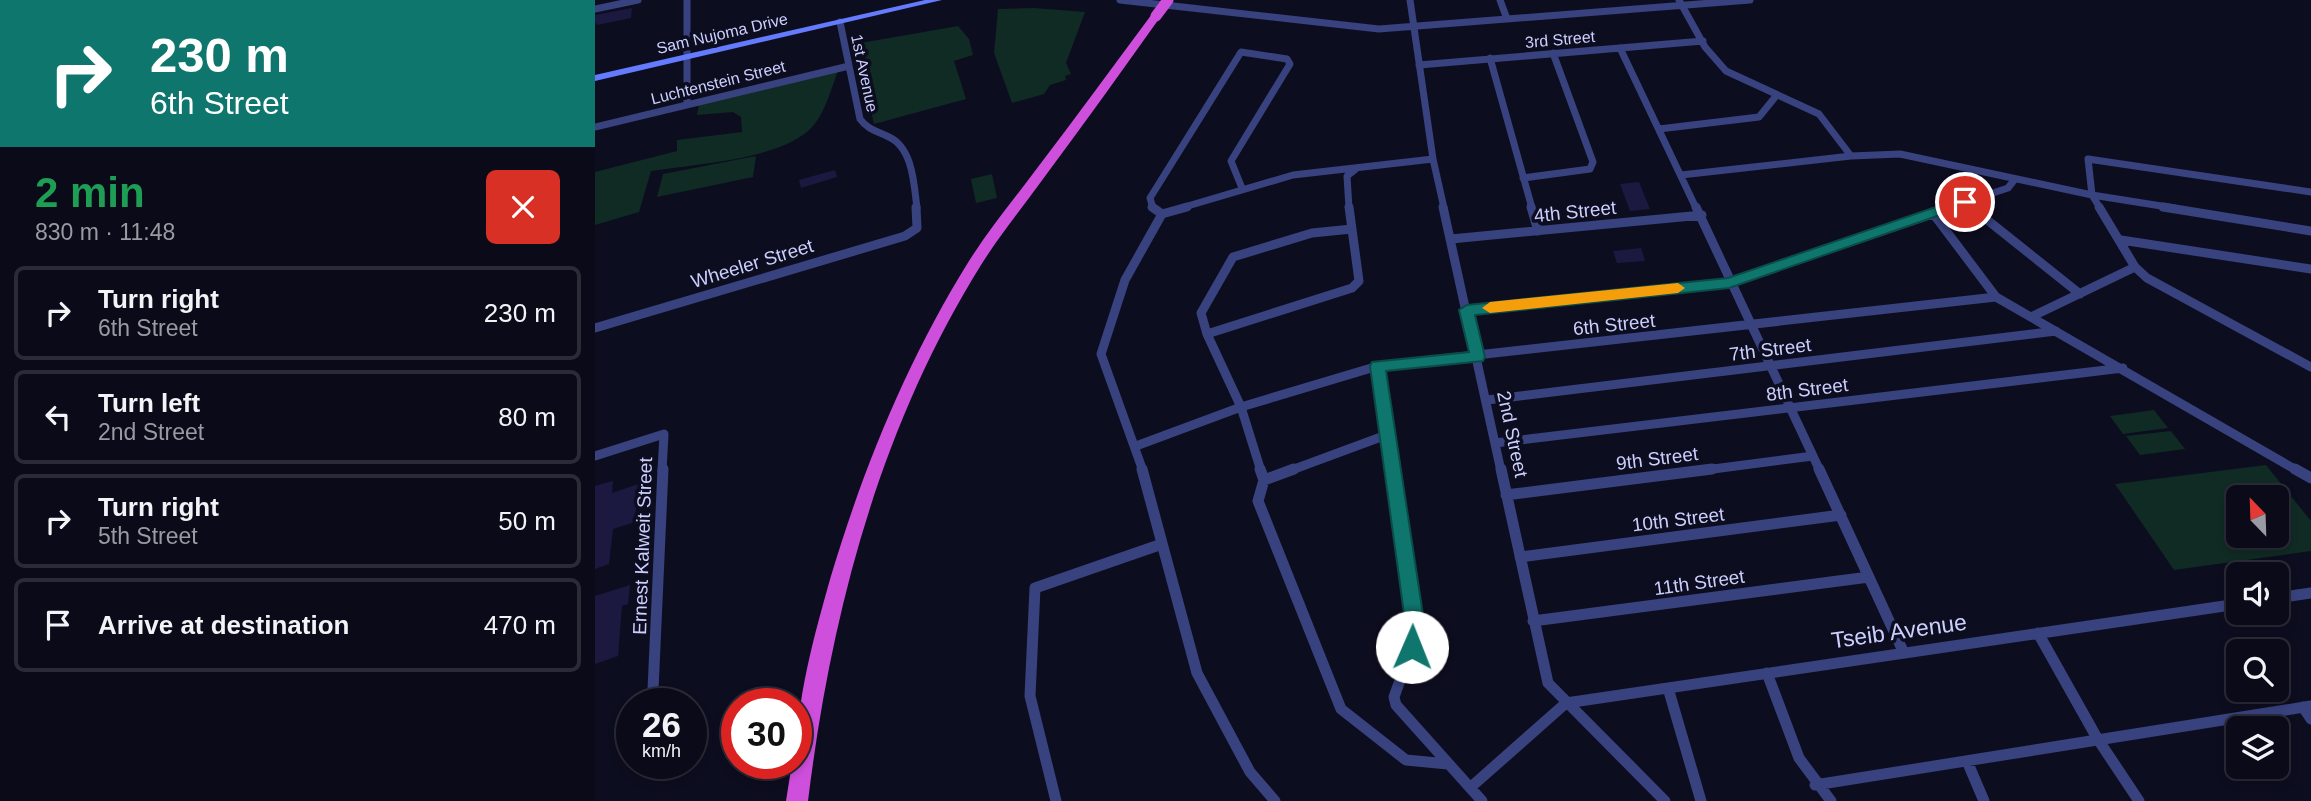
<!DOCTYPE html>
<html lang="en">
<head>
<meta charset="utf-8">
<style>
  :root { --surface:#0a0a18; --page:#181825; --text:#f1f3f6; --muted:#999aa2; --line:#2a2b37 }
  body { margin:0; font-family:Arial,sans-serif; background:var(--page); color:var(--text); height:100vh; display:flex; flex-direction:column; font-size:26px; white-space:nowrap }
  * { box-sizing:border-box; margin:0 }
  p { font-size:23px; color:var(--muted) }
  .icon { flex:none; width:38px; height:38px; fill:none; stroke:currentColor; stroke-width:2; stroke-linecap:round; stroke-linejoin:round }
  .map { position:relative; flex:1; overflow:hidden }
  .side { display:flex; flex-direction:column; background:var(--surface); width:595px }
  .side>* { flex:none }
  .guide { background:#0f766e; color:#fff; overflow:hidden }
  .needle { width:46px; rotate:337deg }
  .controls { position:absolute; left:1631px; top:485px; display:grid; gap:14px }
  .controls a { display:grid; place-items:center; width:63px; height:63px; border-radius:10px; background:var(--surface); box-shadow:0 4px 10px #0003,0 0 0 2px var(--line); font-size:35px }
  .speed { position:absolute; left:21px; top:688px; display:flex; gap:14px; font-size:35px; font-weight:700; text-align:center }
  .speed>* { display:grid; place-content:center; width:91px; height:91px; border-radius:50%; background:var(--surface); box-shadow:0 4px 10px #0003,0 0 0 2px var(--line); line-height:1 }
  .speed small { font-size:18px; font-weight:400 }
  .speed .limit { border:10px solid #d22; background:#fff; color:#111 }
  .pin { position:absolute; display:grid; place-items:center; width:60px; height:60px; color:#fff; margin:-30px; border:4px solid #fff; border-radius:50%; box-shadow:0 2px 7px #0007 }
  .me { position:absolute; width:77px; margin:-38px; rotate:1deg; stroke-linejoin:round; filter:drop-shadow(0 0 5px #0008) }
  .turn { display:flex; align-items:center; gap:24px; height:147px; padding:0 35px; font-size:32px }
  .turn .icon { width:91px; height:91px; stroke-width:2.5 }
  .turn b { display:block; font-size:49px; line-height:60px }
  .round { display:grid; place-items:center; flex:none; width:74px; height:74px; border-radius:10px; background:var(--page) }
  .head { display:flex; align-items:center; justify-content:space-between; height:119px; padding:0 35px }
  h1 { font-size:42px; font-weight:800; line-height:52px; color:#1e9e55 }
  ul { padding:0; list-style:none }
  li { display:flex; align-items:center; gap:21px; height:94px; margin:0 14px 10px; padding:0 21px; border:4px solid var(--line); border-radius:10px }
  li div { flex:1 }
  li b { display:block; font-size:26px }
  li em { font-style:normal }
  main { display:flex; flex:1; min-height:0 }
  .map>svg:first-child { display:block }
  .green { fill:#102a24; fill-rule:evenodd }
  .building { fill:#1b1940 }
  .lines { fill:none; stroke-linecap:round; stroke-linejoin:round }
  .minor-far2 { stroke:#38427e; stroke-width:7 }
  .minor-far1 { stroke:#38427e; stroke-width:9 }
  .minor { stroke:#38427e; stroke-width:11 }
  .secondary { fill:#657bfd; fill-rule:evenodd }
  .trunk { fill:#cf4fdd; fill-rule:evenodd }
  .trunk-bridge { stroke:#cf4fdd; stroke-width:11 }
  .route { fill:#0f766e; stroke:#0a4d48; stroke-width:2 }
  .slow { fill:#f59e0b }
  .labels { text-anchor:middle; stroke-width:7; stroke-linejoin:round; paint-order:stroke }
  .far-street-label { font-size:16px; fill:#cccffe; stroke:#0d0d20 }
  .street-label { font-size:19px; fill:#cccffe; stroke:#0d0d20 }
  .near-street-label { font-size:23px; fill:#cccffe; stroke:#0d0d20 }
</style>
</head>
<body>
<main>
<section class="side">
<div class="guide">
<div class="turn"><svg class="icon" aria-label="right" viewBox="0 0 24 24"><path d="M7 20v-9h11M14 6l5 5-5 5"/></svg><div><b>230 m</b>6th Street</div></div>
</div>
<div class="head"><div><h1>2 min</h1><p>830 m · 11:48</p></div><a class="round" style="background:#d93025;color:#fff"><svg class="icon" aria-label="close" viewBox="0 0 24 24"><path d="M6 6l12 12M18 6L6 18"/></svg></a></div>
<ul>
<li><svg class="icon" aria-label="right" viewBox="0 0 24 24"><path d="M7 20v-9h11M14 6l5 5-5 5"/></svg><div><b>Turn right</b><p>6th Street</p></div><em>230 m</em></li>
<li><svg class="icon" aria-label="left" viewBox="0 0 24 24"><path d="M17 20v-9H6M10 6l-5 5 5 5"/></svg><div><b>Turn left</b><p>2nd Street</p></div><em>80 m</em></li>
<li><svg class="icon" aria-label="right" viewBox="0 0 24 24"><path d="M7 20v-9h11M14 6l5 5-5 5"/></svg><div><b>Turn right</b><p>5th Street</p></div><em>50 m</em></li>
<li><svg class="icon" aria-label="arrive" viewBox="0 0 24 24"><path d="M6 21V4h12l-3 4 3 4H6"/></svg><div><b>Arrive at destination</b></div><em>470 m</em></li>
</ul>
</section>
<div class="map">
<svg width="1716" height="801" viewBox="0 0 1716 801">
  <rect width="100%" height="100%" fill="#0d0d20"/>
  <path class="green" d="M439,8l51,4 -19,51 5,11 -6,2 1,4 -16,5 -6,9 -32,9 -18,-50 4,-44z
    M363,26l11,13 4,16 -19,6 12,38 -92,25 -19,-80z
    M243,71c-7,18 -12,39 -24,54 -30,35 -119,39 -163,46l-12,41 -44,13v-53l82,-21v-11l65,-8 -1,-15 -8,-5 -36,3 2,-11z
    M161,156l-3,21 -96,20 6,-23z
    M397,174l5,24 -21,5 -5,-24z
    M1559,410l14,18 -45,6 -13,-18z
    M1576,431l14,18 -45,6 -14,-19z
    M1671,465l45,56v30l-137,19 -59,-86zM1643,497h39v39h-39z"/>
  <path class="building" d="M37,8l-1,10 -34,7 -2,-3v-7z
    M240,170l2,7 -36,11 -2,-8z
    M1044,182l11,27 -20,2 -10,-27z
    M1046,248l4,13 -28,2 -4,-12z
    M18,481l-1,12 26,-9 -3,38 -22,7 -4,35 -14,5v-83z
    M35,585l-2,19 -6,2 -4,50 -23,8v-68z"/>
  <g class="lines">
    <path class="minor-far2" d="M92,0v104
      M525,0l259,29 371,-29
      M815,0l23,159 11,49
      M905,0l7,19
      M1084,0l26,47 21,24 93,43 32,42 49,-2 192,41 82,13
      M0,9l43,-9
      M245,22l20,97c8,11 17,12 29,18 24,11 25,48 28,71
      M1025,48l76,160
      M895,58l42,150
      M824,65l284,-24
      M0,127l254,-61
      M1064,129l100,-12 17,-21
      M1086,175l170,-19
      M928,178l67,-9 3,-7 -40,-109
      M1370,202l8,6
      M558,208l-3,-10 91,-146 46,7 3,5 -59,97 11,27
      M586,208l112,-33 140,-16
      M754,208l-2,-32 9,-7
      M1353,208l60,-20 7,-9
      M1505,208l-8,-13 -4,-36 223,33"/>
    <path class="minor-far1" d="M557,207l10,7
      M848,207l58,264
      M936,207l7,24
      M1101,207l124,264
      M1376,207l109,87
      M1504,207l36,60 12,11 164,89
      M1568,207l148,24
      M1337,212l64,85 302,174
      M856,239l251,-24
      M1526,240l190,29
      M872,310l262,-27 224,-76
      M1436,317l104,-50
      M0,328l310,-92 12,-8 -1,-21
      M612,334l145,-46 7,-7 -10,-74
      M783,366l15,105
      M892,400l569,-69
      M900,443l628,-75
      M541,446l105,-39 137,-41 618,-69
      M0,456l69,-22 -2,37
      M548,471l-42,-117 24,-74 37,-66 25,-7
      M666,471l-20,-64 -34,-73 -6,-21 32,-56 79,-24 40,-4
      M694,471l100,-37
      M1103,471l115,-15"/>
    <path class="minor" d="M547,469l55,204 53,99 25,29
      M665,469l4,11 -6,21 83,208 65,51 42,4
      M798,469l22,159 -3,19 -18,50 2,8 86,96
      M906,469l47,214 117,118
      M1224,469l84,182
      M1700,469l16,9
      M669,480l30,-11
      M911,495l206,-26
      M925,557l321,-42
      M1682,598l34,-5
      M938,621l336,-44
      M1443,633l59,105 42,63
      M1172,673l32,85 32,43
      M1073,688l33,113
      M58,690l10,-221
      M971,703l672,-99
      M1708,707l8,12
      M1372,761l17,40
      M1220,785l496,-79
      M876,787l95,-84
      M461,801l-26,-105 5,-108 127,-44"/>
    <path class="secondary" d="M330,0h17l-347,81v-6z"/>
    <path class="trunk" d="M557,14l9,2c-39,55 -78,109 -118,163 -21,29 -43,56 -62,86 -101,162 -150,348 -173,536h-22l6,-38h4c0,-63 18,-127 35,-187 33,-110 77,-217 138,-315 21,-33 46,-63 69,-94 39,-51 76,-102 114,-153z"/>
    <path class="trunk-bridge" d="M561,16l12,-16"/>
  </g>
  <path class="route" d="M1370,197l4,2v6l-240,83 -254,27 10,42 -2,4 -97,10 39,257 -6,25 -7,3 -6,-3 -3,-6 3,-19 -36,-262 2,-4 97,-10 -10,-42 8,-5 261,-27z"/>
  <path class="slow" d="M1083,283l7,5 -7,5 -188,20 -8,-5 8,-6z"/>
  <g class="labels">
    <g class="far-street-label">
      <text transform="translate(127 33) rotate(-13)" y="6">Sam Nujoma Drive</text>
      <text transform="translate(965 39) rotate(-5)" y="6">3rd Street</text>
      <text transform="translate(270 73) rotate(78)" y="6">1st Avenue</text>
      <text transform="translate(123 82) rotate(-14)" y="6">Luchtenstein Street</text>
    </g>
    <g class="street-label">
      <text transform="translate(980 211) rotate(-6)" y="7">4th Street</text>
      <text transform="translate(157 263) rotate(-17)" y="7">Wheeler Street</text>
      <text transform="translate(1019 324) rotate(-6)" y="7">6th Street</text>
      <text transform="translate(1175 349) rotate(-7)" y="7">7th Street</text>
      <text transform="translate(1212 389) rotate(-7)" y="7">8th Street</text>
      <text transform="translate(918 434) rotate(78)" y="7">2nd Street</text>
      <text transform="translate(1062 458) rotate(-7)" y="7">9th Street</text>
      <text transform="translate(1083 519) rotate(-7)" y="7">10th Street</text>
      <text transform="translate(47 546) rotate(-88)" y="7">Ernest Kalweit Street</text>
      <text transform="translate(1104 582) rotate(-8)" y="7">11th Street</text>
    </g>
    <g class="near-street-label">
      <text transform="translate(1304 631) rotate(-8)" y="8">Tseib Avenue</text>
    </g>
  </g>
</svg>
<div class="controls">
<a><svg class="needle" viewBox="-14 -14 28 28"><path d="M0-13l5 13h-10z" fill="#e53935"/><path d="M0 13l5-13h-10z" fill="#999aa2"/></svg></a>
<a><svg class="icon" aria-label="sound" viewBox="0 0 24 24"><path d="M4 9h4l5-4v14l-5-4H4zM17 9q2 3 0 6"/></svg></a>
<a><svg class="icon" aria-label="search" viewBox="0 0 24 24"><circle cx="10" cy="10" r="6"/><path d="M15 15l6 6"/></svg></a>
<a><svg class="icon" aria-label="layers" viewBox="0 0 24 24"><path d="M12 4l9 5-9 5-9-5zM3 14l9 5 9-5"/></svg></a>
</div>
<div class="speed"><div>26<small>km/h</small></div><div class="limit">30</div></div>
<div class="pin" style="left:1370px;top:202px;background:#d93025"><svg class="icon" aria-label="arrive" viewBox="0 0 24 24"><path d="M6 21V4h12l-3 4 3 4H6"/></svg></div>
<svg class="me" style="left:817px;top:647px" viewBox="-20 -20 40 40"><circle r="19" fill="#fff"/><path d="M0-13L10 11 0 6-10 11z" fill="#0f766e"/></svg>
</div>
</main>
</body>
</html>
